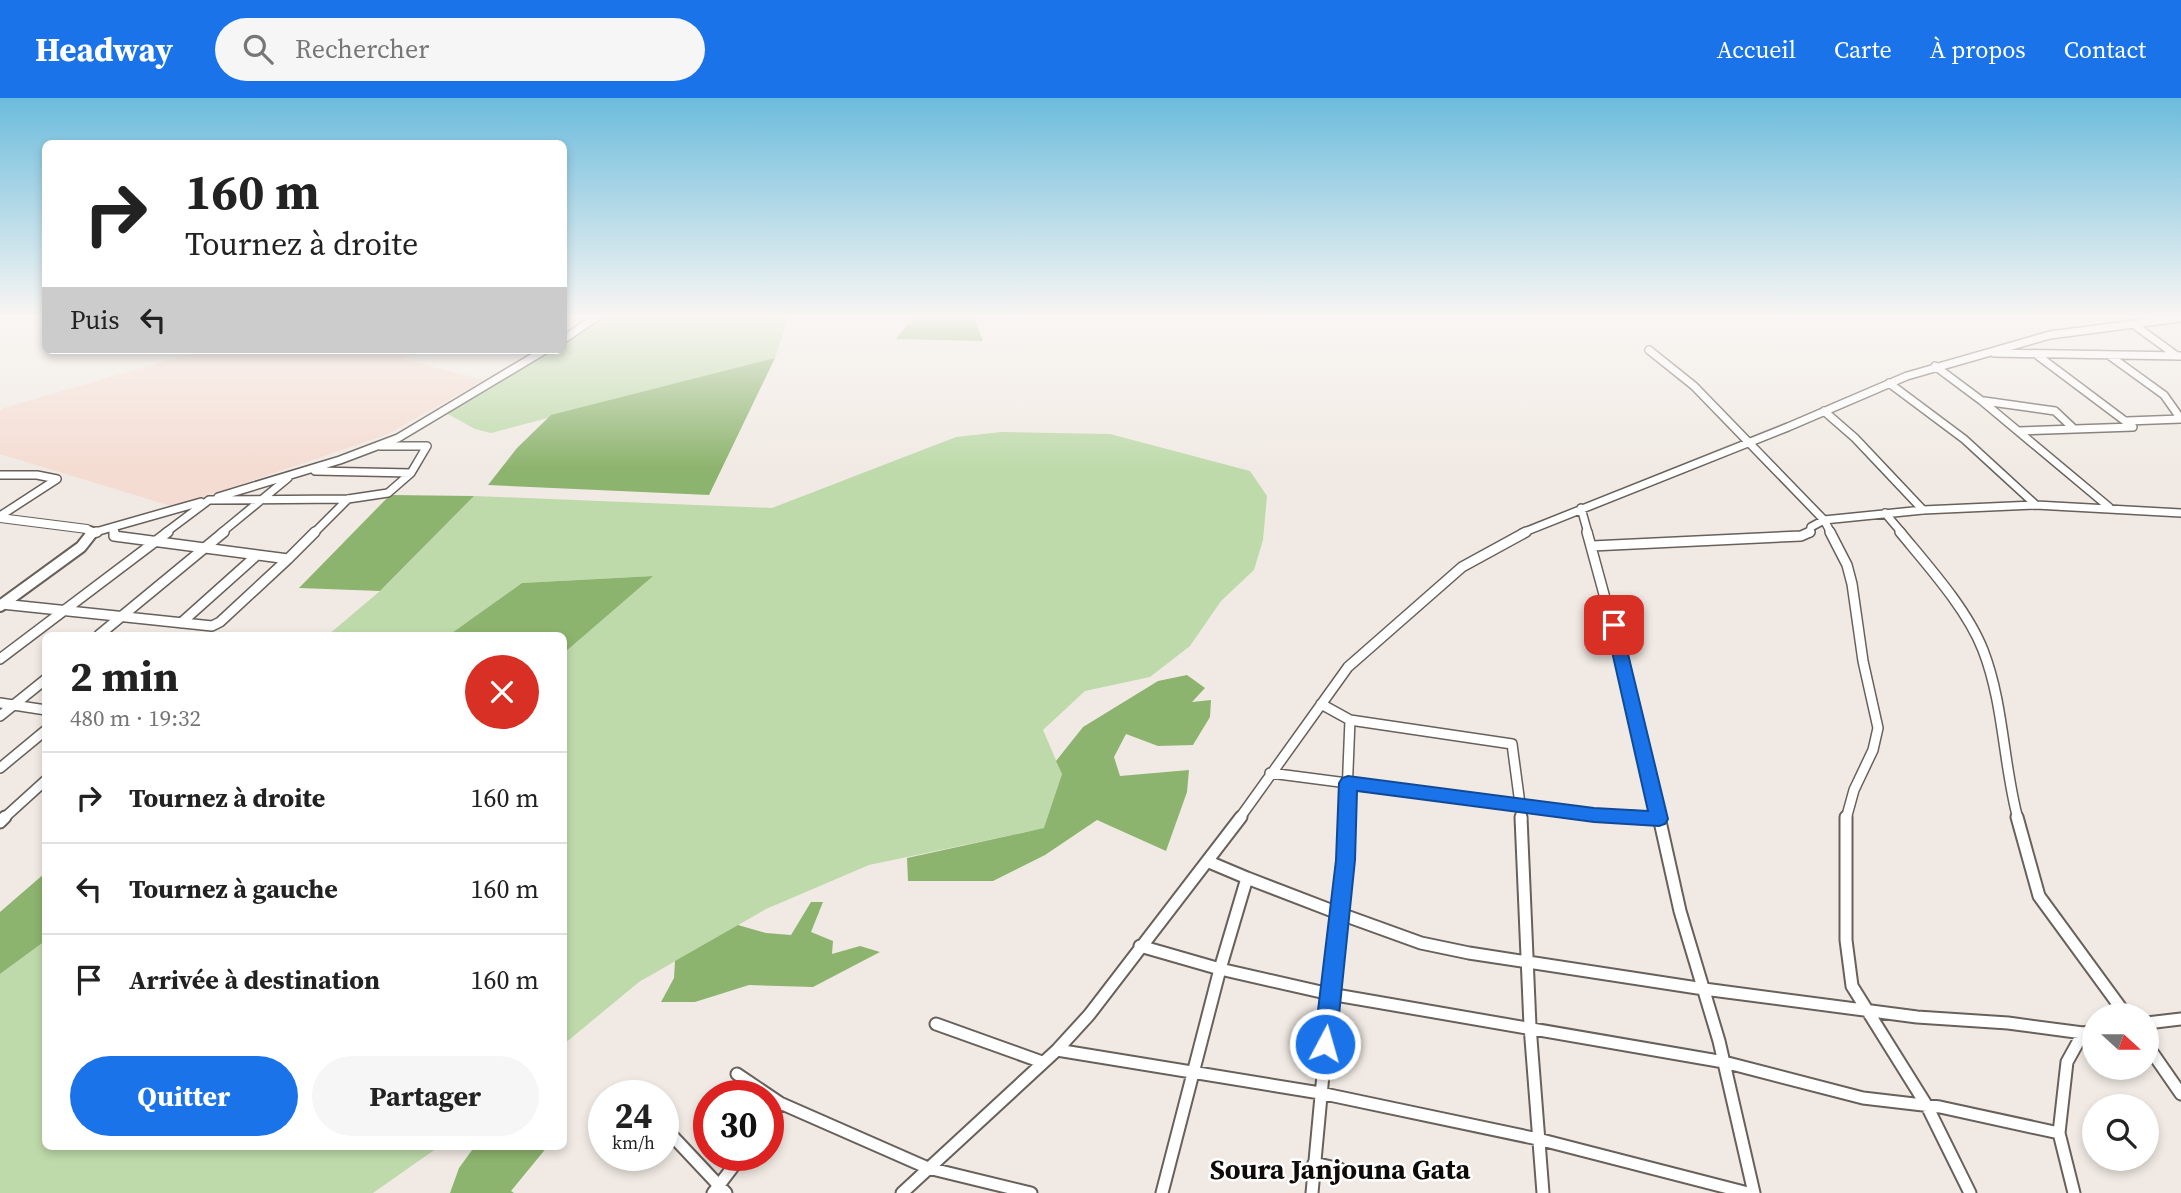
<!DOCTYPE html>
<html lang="fr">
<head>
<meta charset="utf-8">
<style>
  :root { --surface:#fff; --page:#f6f6f6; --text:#222; --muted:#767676; --line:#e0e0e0; --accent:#1a73e8 }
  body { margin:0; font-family:"Source Serif 4",serif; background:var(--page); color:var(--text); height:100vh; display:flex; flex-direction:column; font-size:26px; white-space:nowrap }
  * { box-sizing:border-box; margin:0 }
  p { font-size:23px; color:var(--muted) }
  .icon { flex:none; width:38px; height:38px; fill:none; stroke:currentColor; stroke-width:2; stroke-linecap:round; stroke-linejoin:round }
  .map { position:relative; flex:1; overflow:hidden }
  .side { position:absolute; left:42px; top:534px; width:525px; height:518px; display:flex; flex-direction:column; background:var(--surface); border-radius:10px; box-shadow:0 4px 10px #0003 }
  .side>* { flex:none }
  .top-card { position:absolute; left:42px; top:42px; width:525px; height:214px; border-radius:10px; box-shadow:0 4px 10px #0003; background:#fff; color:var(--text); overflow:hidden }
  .needle { width:46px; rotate:111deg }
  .fabs { position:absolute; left:2082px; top:905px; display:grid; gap:14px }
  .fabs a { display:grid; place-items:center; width:77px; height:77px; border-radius:50%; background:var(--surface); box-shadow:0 4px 10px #0003; font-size:35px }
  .speed { position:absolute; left:588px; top:982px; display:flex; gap:14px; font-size:35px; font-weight:700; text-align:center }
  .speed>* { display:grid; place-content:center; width:91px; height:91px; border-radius:50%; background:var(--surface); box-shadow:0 4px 10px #0003; line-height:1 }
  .speed small { font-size:18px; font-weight:400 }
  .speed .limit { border:10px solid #d22; background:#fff; color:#111 }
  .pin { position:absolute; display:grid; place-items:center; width:60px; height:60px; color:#fff; margin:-30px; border-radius:14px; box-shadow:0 4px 10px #0006 }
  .me { position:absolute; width:77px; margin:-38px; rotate:6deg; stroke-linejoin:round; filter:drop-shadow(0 0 5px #0008) }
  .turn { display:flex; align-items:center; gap:24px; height:147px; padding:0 28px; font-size:32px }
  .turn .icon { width:91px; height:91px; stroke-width:2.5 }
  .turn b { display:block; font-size:49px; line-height:60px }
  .then { display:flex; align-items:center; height:66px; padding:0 28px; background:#0003; gap:14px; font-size:26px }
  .round { display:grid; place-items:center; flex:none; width:74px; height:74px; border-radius:37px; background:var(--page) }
  .head { display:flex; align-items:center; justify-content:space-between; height:119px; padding:0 28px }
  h1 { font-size:42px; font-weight:700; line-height:52px }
  .primary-button { display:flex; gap:14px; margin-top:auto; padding:14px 28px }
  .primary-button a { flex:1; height:80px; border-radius:42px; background:var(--accent); color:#fff; font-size:28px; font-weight:700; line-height:80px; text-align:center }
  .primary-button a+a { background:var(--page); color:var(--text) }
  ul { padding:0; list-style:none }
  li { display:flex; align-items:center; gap:21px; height:91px; padding:0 28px; border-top:2px solid var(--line) }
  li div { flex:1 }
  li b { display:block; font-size:26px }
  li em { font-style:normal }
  header { display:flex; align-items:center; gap:42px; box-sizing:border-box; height:98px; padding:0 35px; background:var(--accent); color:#fff }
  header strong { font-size:33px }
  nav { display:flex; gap:38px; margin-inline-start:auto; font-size:24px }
  .search { width:490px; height:63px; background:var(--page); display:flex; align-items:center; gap:18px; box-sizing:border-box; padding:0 24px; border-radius:38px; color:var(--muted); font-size:26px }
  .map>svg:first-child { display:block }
  .industrial { fill:#f4dcd2 }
  .green { fill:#bedaaa }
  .forest { fill:#8db46e }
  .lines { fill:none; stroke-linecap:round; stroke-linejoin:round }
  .minor-far2-casing { stroke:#67605b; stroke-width:10 }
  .minor-far1-casing { stroke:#67605b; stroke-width:12 }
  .minor-casing { stroke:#67605b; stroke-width:15 }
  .tertiary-far1-casing { stroke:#67605b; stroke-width:10 }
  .tertiary-casing { stroke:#67605b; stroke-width:14 }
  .minor-far2 { stroke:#fff; stroke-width:7 }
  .minor-far1 { stroke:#fff; stroke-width:9 }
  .minor { stroke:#fff; stroke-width:11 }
  .tertiary-far1 { stroke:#fff; stroke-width:8 }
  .tertiary { stroke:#fff; stroke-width:10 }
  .route { fill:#1a73e8; stroke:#114b97; stroke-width:2 }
  .labels { text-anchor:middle; stroke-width:5; stroke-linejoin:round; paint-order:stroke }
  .near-quarter-label { font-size:28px; font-weight:bold; fill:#0e0b09; stroke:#fff }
</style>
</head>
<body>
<header>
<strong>Headway</strong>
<div class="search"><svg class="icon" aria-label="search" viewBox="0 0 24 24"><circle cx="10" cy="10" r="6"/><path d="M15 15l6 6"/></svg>Rechercher</div>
<nav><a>Accueil</a><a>Carte</a><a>À propos</a><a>Contact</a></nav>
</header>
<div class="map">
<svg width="2181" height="1095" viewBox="0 0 2181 1095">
  <rect width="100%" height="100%" fill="#f1eae4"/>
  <path class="industrial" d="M203,252h217l-17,9 81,21 -98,55 -212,72 -174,-53v-43l4,-3z"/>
  <path class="green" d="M602,217h187l-14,43 -284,75 -16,-4 -29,-16 104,-63h14v-8z
    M1001,334l109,2 140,37 17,25 -4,44 -9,30 -33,31 -31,45 -40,31 -65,14 -42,39 19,44 -17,54 -176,37 -103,44 -127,73 -75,62v-391l88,-77 -130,7 -73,52h-121l52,-44 94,-95 298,12 184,-71z
    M45,843l1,205h394l-67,47h-373v-219z"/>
  <path class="forest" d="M915,217h58l10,26 -87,-2z
    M775,260l-66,137 -221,-10 29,-37 34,-33z
    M390,397l84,1 -94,95 -81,-3z
    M653,478l-89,77v-18h-115l73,-52z
    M1187,577l18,13 -13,14 19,-2 -1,17 -17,28 -35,1 -32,-12 -12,23 6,19 69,-6 -2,22 -21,59 -69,-31 -52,35 -52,26h-85l-1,-23 137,-30 18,-54 -6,-13 27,-34 75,-46z
    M45,775v68l-45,33v-62z
    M811,804h12l-12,30 22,9 -1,13 28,-8 20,6 -67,35 -64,-2 -54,17h-34l13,-24 1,-17 63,-36 28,8 25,2z
    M475,1048h73l-37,45 3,2h-64l9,-25z"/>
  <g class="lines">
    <defs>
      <path id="minor-far2" d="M2133,226l44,32
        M564,241l35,-24
        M1649,252l45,36 130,134 7,13
        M1994,255l187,3
        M2110,258l54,39 17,24
        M1935,268l47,35 127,106
        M1889,285l75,56 72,66
        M1984,303l71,10 18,17
        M1824,313l31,27 68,72
        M2127,323l54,-2
        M2018,333l115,-4 -96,-72
        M315,373l96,2
        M0,377h37l20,4 -57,37
        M218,399l122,-37 58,-22 147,-88
        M1581,410l7,25
        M1885,415l17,20
        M113,429l1,6
        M92,435l109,-31
        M165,435l44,-33 139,-1 40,-6 23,-20 16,-27h-47
        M221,435l67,-55
        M314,435l34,-34
        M1522,435l266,-106 119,-51 143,-41 131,-17
        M1810,435l1,-6 13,-7 99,-10 113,-5 145,8"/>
      <path id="minor-far1" d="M1587,434l45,165 27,122
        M1830,434l17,33 5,19 11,77 15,67 -5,22 -19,40 -8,29
        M1900,434c28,34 67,77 83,118 21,54 20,114 35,169
        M92,435l5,-1
        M1592,448l209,-10 9,-4
        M288,461l27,-27
        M2,506l210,22 8,-4 68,-63 -174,-23v-4
        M181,525l76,-68
        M99,537l125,-103
        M0,561l168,-127
        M0,605l46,7
        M1321,606l29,16 -4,99
        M0,618l46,-37
        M1350,622l162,24 10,75
        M0,670l46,-38
        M1270,675l324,42 64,4
        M3,721l43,-39
        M1239,721l109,-152 114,-100 64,-35"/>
      <path id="minor" d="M1347,719l-2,43 -7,53 83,30 48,10 235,36 213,28 91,6 75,10 12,-2
        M1521,719l9,209 13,167
        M1630,719l29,2
        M1659,719l21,94 39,130 35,152
        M1846,719v123l6,46 75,120 43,87
        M2017,719l22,79 87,119
        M0,724l5,-5
        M1209,764l38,16
        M1140,848l80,23 110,25 394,68 139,36 77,9 119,26
        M2147,925l34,-4
        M936,926l106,38
        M2147,947l34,49
        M1057,952l263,43 218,46 210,54
        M737,976l43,29 148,65 103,25
        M768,1021l12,-16
        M663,1028l63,67
        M1314,1065l26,6
        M713,1095l29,-38
        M902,1095l155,-143 32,-35 152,-198
        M1162,1095l58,-224 27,-91 91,35 -26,280
        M2074,1095l-15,-60 8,-71 16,-29"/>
      <path id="tertiary-far1" d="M0,420l87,11 5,4"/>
      <path id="tertiary" d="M0,508l81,-59 11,-14 -2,-1"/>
    </defs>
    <use href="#minor-far2" class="minor-far2-casing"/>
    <use href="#minor-far1" class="minor-far1-casing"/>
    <use href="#minor" class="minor-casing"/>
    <use href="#tertiary-far1" class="tertiary-far1-casing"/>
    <use href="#tertiary" class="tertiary-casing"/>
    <use href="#minor-far2" class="minor-far2"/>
    <use href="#minor-far1" class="minor-far1"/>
    <use href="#minor" class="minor"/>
    <use href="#tertiary-far1" class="tertiary-far1"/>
    <use href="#tertiary" class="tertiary"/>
  </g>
  <linearGradient id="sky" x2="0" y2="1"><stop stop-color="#6cbcdc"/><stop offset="0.59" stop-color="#f9f6f3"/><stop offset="1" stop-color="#f9f6f3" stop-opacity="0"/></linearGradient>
  <rect width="2181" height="370" fill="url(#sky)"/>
  <path class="route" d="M1614,522l7,5 47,194 -3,5 -6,2 -65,-4 -237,-31 -2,69 -19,184 -3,7 -8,3 -8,-3 -3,-7 22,-184 3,-77 3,-5 6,-2 246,32 54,3 -42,-186z"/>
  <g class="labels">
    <g class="near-quarter-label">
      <text x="1340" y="1081">Soura Janjouna Gata</text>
    </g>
  </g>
</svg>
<div class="fabs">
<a><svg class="needle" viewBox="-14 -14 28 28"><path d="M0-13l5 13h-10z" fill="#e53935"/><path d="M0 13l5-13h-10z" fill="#767676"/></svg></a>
<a><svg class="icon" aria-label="search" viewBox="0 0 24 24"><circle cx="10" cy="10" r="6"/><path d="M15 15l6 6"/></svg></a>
</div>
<div class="speed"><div>24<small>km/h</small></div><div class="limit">30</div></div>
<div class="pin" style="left:1614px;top:527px;background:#d93025"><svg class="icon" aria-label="arrive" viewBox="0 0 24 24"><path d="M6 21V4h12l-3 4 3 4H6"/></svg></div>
<svg class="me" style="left:1325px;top:946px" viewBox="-20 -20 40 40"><circle r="17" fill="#1a73e8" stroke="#fff" stroke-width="3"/><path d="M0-11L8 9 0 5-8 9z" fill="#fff"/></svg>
<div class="top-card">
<div class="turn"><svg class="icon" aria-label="right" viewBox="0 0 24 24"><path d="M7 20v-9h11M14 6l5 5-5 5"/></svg><div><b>160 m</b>Tournez à droite</div></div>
<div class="then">Puis<svg class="icon" aria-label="left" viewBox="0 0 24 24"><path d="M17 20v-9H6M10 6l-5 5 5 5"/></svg></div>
</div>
<section class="side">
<div class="head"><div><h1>2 min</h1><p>480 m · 19:32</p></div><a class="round" style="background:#d93025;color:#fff"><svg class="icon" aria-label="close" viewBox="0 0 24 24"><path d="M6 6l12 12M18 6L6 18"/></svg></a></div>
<ul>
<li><svg class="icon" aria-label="right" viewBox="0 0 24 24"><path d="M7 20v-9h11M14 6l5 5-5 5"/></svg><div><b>Tournez à droite</b></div><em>160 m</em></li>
<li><svg class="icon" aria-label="left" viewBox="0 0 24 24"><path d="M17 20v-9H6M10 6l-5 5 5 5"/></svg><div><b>Tournez à gauche</b></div><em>160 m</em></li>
<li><svg class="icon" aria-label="arrive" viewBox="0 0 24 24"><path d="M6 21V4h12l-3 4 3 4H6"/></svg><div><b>Arrivée à destination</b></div><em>160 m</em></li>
</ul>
<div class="primary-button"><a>Quitter</a><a>Partager</a></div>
</section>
</div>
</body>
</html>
